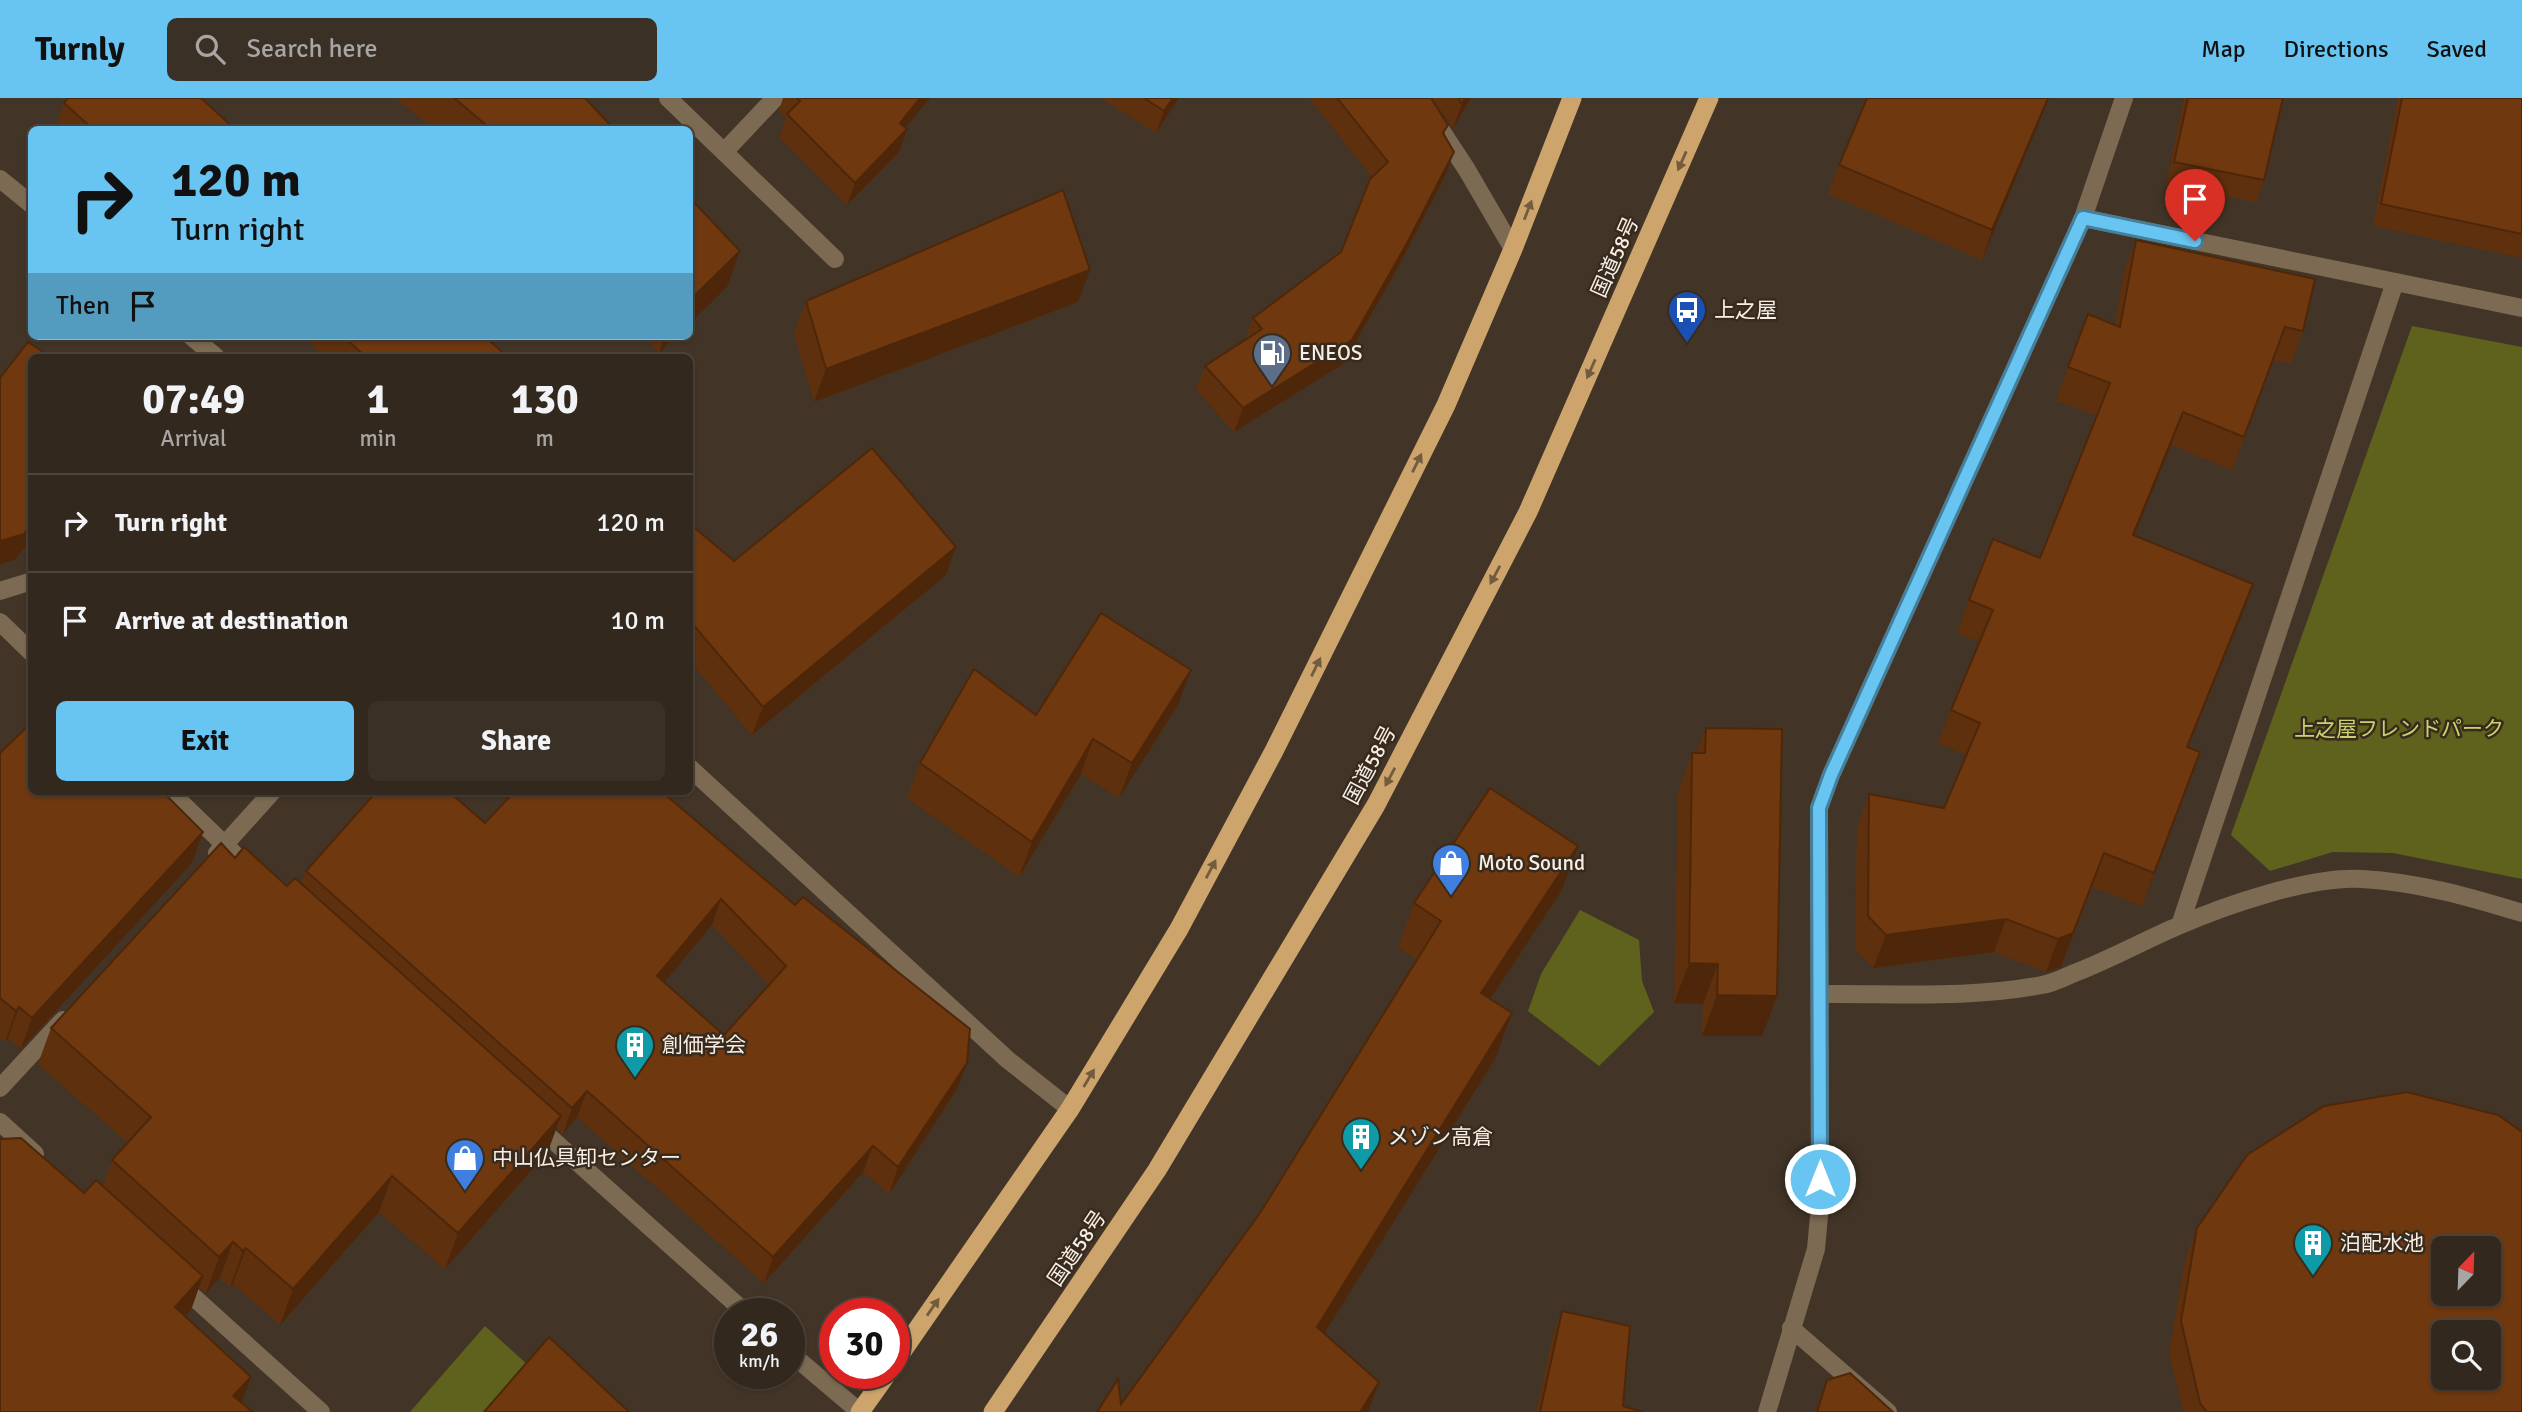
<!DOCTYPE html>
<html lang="en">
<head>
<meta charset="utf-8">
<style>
  :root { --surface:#32281d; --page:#3a3026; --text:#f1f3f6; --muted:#a8a6a4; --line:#4d443b; --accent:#68c4f0 }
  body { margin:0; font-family:Signika,"Noto Sans JP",sans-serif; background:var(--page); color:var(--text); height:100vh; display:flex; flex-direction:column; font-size:26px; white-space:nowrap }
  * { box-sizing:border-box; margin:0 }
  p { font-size:23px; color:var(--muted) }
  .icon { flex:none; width:38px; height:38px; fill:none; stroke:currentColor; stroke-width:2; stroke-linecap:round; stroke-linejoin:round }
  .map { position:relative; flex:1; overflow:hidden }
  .sheet { position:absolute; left:28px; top:256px; width:665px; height:441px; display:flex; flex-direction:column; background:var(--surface); border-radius:10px; box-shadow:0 2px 5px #0004,0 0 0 2px var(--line) }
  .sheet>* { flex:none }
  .top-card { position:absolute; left:28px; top:28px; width:665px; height:214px; border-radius:10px; box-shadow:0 2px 5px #0004,0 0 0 2px var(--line); background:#68c4f0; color:#111; overflow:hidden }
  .needle { width:46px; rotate:23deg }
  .tools { position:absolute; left:2431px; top:1138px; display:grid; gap:14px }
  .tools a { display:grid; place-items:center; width:70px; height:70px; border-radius:10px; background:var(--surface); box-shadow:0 2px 5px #0004,0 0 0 2px var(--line); font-size:35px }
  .speed { position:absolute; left:714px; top:1200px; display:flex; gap:14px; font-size:35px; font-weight:700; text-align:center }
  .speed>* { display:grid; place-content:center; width:91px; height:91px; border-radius:50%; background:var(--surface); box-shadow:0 2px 5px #0004,0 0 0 2px var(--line); line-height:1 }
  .speed small { font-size:18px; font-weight:400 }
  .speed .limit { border:10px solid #d22; background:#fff; color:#111 }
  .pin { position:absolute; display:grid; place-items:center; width:60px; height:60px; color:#fff; margin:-72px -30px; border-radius:50% 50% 50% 0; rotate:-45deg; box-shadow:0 0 7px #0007 }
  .pin .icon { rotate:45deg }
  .me { position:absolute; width:77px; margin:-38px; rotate:0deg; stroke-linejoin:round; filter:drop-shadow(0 0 5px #0008) }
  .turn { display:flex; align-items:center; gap:24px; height:147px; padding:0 28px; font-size:32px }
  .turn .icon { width:91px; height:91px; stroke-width:2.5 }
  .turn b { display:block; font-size:49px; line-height:60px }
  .then { display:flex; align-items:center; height:66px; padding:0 28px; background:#0003; gap:14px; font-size:26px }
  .eta { display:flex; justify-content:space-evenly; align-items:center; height:119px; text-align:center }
  .eta b { font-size:42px; font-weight:800; line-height:49px }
  .cta { display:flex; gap:14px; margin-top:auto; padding:14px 28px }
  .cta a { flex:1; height:80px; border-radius:10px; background:var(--accent); color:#111; font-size:28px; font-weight:800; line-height:80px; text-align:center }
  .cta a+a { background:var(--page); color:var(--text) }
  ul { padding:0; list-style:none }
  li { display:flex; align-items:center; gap:21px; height:98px; padding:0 28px; border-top:2px solid var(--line) }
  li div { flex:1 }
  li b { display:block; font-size:26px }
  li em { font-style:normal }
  header { display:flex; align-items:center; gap:42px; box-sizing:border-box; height:98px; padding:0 35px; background:var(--accent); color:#111 }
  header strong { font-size:33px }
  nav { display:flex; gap:38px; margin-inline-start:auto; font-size:24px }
  .search { width:490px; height:63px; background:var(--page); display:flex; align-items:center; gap:18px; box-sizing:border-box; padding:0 24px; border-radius:10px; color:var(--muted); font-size:26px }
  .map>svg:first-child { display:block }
  .green { fill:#5f621d }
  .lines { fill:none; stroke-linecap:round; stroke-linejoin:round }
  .service { stroke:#7c6a52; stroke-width:18 }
  .minor { stroke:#7c6a52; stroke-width:18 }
  .tertiary { stroke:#7c6a52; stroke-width:18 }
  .trunk { stroke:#cca46c; stroke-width:19 }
  .wall { fill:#5f300d; fill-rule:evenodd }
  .shaded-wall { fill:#4e270a }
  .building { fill:#6f380f; stroke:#4e270a; stroke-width:2; fill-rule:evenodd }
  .oneway { fill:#735b3d }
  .route-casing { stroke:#447f9c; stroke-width:18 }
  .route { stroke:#68c4f0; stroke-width:12 }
  .labels { text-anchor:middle; stroke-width:5; stroke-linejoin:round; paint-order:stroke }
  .street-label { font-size:21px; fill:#f7efe6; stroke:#382b1d }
  .poi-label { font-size:21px; fill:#f7efe6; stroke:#382b1d; text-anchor:start }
  .park-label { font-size:21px; fill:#cbd16e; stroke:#382b1d }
</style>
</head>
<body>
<header>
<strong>Turnly</strong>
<div class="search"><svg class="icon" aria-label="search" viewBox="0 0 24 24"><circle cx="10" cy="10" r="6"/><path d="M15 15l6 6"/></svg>Search here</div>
<nav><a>Map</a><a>Directions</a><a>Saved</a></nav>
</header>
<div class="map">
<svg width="2522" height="1314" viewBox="0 0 2522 1314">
  <rect width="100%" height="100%" fill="#423527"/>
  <path class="green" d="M2412,228l110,21v532l-129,-26 -60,-1 -63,19 -39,-36z
    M1580,812l59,30 3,41 12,31 -55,54 -71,-55 13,-37z
    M485,1228l44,40 -40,46h-79z"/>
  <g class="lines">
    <path class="service" d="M724,54l51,-54"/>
    <path class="minor" d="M668,0l167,161
      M1420,0l47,72 46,79
      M0,81l32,26
      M191,238l25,21
      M0,493l32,-10
      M0,524l32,31
      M690,670l318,292 62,49
      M169,693l85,82
      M217,755l56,-62
      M2180,827l215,-643
      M1821,896c73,-1 149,5 221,-9 11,-2 21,-7 30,-11 37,-14 71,-33 106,-48 48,-21 132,-50 184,-47 55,3 108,18 160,34
      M0,990l63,-68
      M0,1024l35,32
      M536,1027l211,189
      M178,1185l143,129
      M1791,1230l97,84
      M789,1254l71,60
      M1767,1314l49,-163 4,-44 -1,-397 12,-33 252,-557 41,-120"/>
    <path class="tertiary" d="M2083,120l439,90"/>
    <path class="trunk" d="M894,1265l176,-254 109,-180 95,-178 172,-346 67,-156 59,-151
      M860,1314l27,-38
      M993,1314l164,-242 219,-365 152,-293 181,-414"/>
  </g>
  <path class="wall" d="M396,0h189l30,32h-181z
    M783,0h147l-25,30 2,1 -8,23 -52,53 -68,-68 7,-19 -7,-7z
    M1101,0h78l-23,35z
    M1309,0h122l14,37v41l-48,93 -54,95 -109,68 -38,-42 9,-24 40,-26 8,-22 88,-66 31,-75z
    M1432,0h39l-18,30z
    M1867,0h182l-67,162 -154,-66 11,-29z
    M2184,0h99l-19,82 -8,22 -90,-17z
    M2398,0h124v160l-149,-32z
    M64,5l172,27h-181z
    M2136,142l167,91 -12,33 -18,-4 -41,110 -61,-25 -37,90 107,82 -53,130 12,5 -58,154 -50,-19 -31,80 -15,5 -52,-20 -121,16 -18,-19 2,-121 12,-34 75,14 22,-53 -28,-12 13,-33 28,-68 -22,-9 12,-33 71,-42 57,-142 -41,-16 32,-86 27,11 9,-52z
    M806,203l272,1 -264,100 -20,-69z
    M302,238h182l24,21h-183z
    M643,238h33l-17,17z
    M690,426l44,37 222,-14 -10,28 -194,160 -62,-74z
    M1178,607l-59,93 -38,-24 -62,103 -112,-79 13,-35 116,-48z
    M1706,630l56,308h-60l1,-32 -29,-1 4,-210 14,-40h4z
    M0,655l203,79 -11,31 -171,186 -13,-11 -3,4 -5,-4z
    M661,693l296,298 -68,105 -26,-22 -99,111 -187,-166 -14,17 -7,-6 -8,23 -103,118 -66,-57 -99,113 -47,-41 -3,3 -10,-9 -14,15 -7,-7 -8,24 -6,6 66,61 -10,26 -241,9 84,-219 19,-7 9,-26 16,-17 -90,-79 13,-36 184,-170 52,28 14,-2 5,-13 179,-48zM712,827l57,60 -45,50 -60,-53z
    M1562,792l-72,109 6,58 -172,276 55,49 -11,30h-271l24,-8 139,-191 157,-253 -19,-13 16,-44z
    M2197,1130l325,184h-339l-14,-59 16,-93z
    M1562,1213l61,95 20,6h-107l17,-77z
    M1827,1282l66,32h-78z"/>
  <path class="shaded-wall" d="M920,0h10l-37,45 14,-14 -8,23 -52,53 8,-22z
    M1173,0h6l-23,35 8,-22z
    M1465,0h6l-18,30 9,-24z
    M2048,0h1l-67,162 10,-30z
    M1454,54l-9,24 -48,93 -54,95 -109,68 9,-24z
    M740,153l-13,36 -37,36v-23z
    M1090,172l-12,32 -264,100 12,-33z
    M665,238h11l-17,17z
    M2183,314l-12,33 -50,123 12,-33z
    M32,426v14l-17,22 -15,4v-23z
    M956,449l-10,28 -194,160 11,-28z
    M2253,486l-12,33 -67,163 13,-33z
    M1191,572l-13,35 -59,93 13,-35z
    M1093,641l-12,35 -62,103 13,-35z
    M2200,654l-12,33 -46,121 12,-33z
    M203,734l-11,31 -171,186 11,-31z
    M1578,748l-16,44 -97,147 16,-44z
    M2104,755l-43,114 -15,5 12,-33z
    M721,801l-9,26 -64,77 9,-26z
    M2006,821l-12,33 -121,16 13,-33z
    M1689,865l29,1 -15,40 -29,-1z
    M1717,897l60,1 -15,40h-60z
    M19,909l-11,31 -3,4 11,-31z
    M1512,915l-16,44 -195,314 16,-44z
    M967,965l-10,26 -68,105 9,-27z
    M587,993l-10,26 -14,17 9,-26z
    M561,1018l-13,35 -103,118 13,-36z
    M873,1048l-10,26 -99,111 9,-26z
    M392,1078l-13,36 -99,113 13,-36z
    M233,1144l-13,36 -14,15 13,-36z
    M246,1150l-13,36 -3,3 13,-36z
    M203,1178l-12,34 -28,30 12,-33z
    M251,1279l-12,33 -6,-14z
    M1379,1284l-11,30h-8z"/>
  <path class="building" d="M68,0h133l35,32h-142l-30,-27z
    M454,0h131l30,32h-123z
    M797,0h123l-20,25 7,6 -52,54 -68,-69 13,-13z
    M1144,0h29l-9,13z
    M1337,0h94l17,27 -5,8 11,19 -48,93 -54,95 -109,68 -38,-42 57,-37 -9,-11 88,-66 29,-73 18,-17z
    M1458,0h7l-3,6z
    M1867,0h181l-56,132 -153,-65z
    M2188,0h95l-19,82 -90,-18z
    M2402,0h120v136l-141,-30z
    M1063,92l27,80 -264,99 -20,-68z
    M690,100l50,53 -50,49z
    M2136,142l179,39 -12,52 -18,-4 -41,110 -61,-25 -50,123 120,49 -66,163 13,5 -46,121 -50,-20 -31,80 -15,6 -52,-20 -120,16 -18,-19 1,-122 75,14 36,-85 -29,-13 42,-100 -24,-10 24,-61 47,19 70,-175 -42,-16 20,-53 32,13z
    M343,238h141l24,21h-142z
    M28,244l23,15h-19v167l-8,10 -24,7v-163z
    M872,350l84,99 -193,160 -73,-86v-97l44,37z
    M1101,515l90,57 -59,93 -39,-24 -61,103 -112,-79 54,-94 62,46z
    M32,624v69h130l41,41 -171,186 -13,-11 -3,4 -16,-13v-245z
    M1706,630l76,1 -5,267 -60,-1 1,-31 -29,-1 3,-210h13z
    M1490,690l88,58 -97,147 31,20 -195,314 62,55 -19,30h-263l21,-33 3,25 139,-191 181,-292 -27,-18z
    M377,693h71l37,32 30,-32h146l134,114 8,-8 167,132 -3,34 -69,104 -25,-21 -100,111 -186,-166 -15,17 -266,-237zM721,801l65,67 -62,69 -67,-59z
    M221,745l14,15 9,-11 43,39 8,-8 266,238 -103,117 -66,-57 -99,113 -47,-41 -3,3 -10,-9 -14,15 -107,-97 39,-43 -100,-89z
    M2407,994l91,23 24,17v280h-315l-7,-9 -19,-82 16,-93 50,-73 77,-49zM2443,1150h45v45h-45zM2443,1234h45v45h-45z
    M21,1040l63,55 12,-13 107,96 -28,31 76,70 -18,19 20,16h-253v-273z
    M1562,1213l68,15 -7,80 20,6h-103z
    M549,1239l80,75h-145z
    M1850,1275l43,39h-76l10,-32z"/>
  <defs><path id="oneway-solid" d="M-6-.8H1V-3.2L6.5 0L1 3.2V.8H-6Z" transform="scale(1.75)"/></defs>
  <g class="oneway">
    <use href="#oneway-solid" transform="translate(1682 63) rotate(114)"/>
    <use href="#oneway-solid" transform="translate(1528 112) rotate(-69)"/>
    <use href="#oneway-solid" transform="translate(1591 271) rotate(114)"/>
    <use href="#oneway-solid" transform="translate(1417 365) rotate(-64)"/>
    <use href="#oneway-solid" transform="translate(1495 477) rotate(118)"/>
    <use href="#oneway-solid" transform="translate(1316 569) rotate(-64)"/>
    <use href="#oneway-solid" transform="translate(1390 679) rotate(118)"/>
    <use href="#oneway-solid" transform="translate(1211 771) rotate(-62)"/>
    <use href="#oneway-solid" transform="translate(1089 980) rotate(-59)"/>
    <use href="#oneway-solid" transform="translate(933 1209) rotate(-55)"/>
  </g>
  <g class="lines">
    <defs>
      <path id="route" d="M1820,1081l-1,-371 12,-33 252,-557 112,23"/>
    </defs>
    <use href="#route" class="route-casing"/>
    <use href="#route" class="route"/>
  </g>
  <defs>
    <symbol id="bus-pin" viewBox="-11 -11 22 30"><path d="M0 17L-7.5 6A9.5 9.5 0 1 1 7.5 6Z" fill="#1a4fb4" stroke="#382b1d"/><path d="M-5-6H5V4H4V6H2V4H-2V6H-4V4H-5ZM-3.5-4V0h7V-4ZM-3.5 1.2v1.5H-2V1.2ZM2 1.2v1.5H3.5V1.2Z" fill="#fff"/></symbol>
    <symbol id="fuel-pin" viewBox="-11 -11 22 30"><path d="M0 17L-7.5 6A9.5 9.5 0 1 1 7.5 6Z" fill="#5c6f8a" stroke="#382b1d"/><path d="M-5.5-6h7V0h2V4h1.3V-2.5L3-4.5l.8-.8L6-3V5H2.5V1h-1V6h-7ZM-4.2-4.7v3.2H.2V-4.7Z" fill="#fff"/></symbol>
    <symbol id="shop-pin" viewBox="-11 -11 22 30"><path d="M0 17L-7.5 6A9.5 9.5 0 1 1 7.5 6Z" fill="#3f7fe0" stroke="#382b1d"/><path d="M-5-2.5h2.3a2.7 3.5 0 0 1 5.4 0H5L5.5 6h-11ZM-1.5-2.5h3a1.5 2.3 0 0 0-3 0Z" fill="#fff"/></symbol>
    <symbol id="building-pin" viewBox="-11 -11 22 30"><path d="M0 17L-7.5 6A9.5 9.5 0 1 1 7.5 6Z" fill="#0f9aa8" stroke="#382b1d"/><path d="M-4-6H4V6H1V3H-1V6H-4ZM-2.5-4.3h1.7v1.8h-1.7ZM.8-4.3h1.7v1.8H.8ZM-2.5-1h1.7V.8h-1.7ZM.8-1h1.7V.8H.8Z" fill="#fff"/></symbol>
  </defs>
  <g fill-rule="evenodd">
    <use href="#bus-pin" x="1665" y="190" width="44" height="60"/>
    <use href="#fuel-pin" x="1250" y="233" width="44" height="60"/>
    <use href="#shop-pin" x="1429" y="743" width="44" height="60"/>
    <use href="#building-pin" x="613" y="925" width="44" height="60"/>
    <use href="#building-pin" x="1339" y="1017" width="44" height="60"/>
    <use href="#shop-pin" x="443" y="1038" width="44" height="60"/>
    <use href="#building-pin" x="2291" y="1123" width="44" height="60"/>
  </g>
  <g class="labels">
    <g class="street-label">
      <text transform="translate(1615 159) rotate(-66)" y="7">国道58号</text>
      <text transform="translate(1370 667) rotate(-62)" y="7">国道58号</text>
      <text transform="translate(1077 1150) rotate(-56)" y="7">国道58号</text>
    </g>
    <g class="poi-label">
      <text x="1714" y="219">上之屋</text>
      <text x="1299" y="262">ENEOS</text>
      <text x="1478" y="772">Moto Sound</text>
      <text x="662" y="954">創価学会</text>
      <text x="1388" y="1046">メゾン高倉</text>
      <text x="492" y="1067">中山仏具卸センター</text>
      <text x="2340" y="1152">泊配水池</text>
    </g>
    <g class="park-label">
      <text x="2399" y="638">上之屋フレンドパーク</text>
    </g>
  </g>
</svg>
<div class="tools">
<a><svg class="needle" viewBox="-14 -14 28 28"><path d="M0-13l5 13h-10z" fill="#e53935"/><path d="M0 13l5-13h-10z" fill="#a8a6a4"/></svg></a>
<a><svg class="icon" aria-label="search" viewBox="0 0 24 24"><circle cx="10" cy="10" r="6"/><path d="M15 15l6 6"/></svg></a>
</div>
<div class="speed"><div>26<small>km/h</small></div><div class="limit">30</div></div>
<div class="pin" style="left:2195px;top:143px;background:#d93025"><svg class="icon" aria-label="arrive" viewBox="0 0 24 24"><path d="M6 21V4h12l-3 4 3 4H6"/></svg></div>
<svg class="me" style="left:1820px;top:1081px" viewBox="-20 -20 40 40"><circle r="17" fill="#68c4f0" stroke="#fff" stroke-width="3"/><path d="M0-11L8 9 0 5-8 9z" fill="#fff"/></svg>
<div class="top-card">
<div class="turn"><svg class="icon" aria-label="right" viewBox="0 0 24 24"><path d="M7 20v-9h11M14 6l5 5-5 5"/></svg><div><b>120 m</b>Turn right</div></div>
<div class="then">Then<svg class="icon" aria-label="arrive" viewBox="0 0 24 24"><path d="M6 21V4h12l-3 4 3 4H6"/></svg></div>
</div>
<section class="sheet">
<div class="eta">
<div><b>07:49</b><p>Arrival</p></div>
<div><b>1</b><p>min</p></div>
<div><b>130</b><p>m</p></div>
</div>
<ul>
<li><svg class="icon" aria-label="right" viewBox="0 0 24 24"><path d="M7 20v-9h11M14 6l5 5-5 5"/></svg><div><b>Turn right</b></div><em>120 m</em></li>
<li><svg class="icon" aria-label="arrive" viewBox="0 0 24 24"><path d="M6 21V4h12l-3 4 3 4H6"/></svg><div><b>Arrive at destination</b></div><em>10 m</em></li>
</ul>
<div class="cta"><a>Exit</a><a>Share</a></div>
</section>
</div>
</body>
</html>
